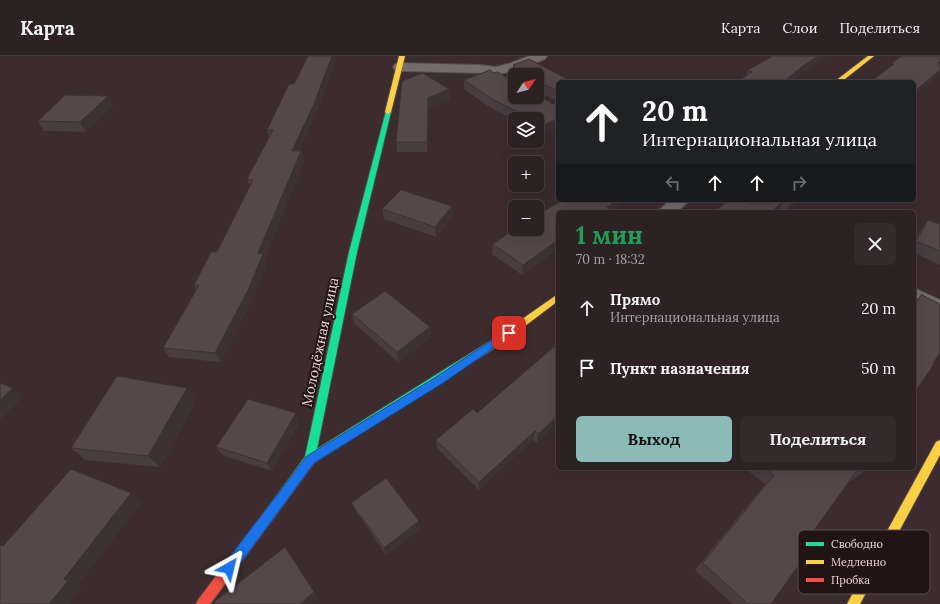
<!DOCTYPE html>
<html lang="ru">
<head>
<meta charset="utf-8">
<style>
  :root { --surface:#2e2123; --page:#36292b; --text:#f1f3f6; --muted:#a7a3a6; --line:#493e41; --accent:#8bbbb9 }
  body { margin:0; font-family:Lora,serif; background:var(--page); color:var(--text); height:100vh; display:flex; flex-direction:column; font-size:15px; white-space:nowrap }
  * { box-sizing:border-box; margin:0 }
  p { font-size:13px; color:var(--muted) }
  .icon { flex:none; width:22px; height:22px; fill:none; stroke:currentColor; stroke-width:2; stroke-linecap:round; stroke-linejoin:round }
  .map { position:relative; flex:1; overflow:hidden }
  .side { position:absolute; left:556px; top:154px; width:360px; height:260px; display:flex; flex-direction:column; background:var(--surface); border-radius:6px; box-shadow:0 4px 16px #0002,0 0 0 1px var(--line) }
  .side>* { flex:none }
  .banner { position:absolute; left:556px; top:24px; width:360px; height:122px; border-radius:6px; box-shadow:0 4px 16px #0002,0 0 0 1px var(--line); background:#202124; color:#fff; overflow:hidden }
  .needle { width:26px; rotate:54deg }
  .fabs { position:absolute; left:508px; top:12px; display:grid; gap:8px }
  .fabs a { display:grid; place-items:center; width:36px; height:36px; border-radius:6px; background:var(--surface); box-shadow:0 4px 16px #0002,0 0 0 1px var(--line); font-size:20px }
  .pin { position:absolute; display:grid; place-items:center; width:34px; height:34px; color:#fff; margin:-17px; border-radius:8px; box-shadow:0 2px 6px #0006 }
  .me { position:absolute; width:44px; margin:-22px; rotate:37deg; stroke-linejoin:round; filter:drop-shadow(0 0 3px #0008) }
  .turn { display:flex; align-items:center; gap:14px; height:84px; padding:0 20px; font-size:18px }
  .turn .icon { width:52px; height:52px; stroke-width:2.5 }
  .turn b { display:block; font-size:28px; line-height:34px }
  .lanes { display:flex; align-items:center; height:38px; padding:0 20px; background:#0003; justify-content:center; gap:20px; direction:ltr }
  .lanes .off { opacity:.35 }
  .round { display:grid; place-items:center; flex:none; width:42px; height:42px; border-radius:6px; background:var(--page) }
  .summary { display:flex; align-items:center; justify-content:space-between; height:68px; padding:0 20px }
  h1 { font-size:24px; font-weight:800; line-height:30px; color:#1e9e55 }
  .primary-button { display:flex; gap:8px; margin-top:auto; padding:8px 20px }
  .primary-button a { flex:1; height:46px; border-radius:6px; background:var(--accent); color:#111; font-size:16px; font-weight:800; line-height:46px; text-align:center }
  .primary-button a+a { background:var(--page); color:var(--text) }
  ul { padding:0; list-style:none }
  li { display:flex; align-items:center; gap:12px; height:60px; padding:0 20px }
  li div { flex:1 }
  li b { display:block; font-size:15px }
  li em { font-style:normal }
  header { display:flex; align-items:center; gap:24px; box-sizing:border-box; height:56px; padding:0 20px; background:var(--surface); border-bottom:1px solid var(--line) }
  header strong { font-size:19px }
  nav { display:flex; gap:22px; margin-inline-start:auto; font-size:14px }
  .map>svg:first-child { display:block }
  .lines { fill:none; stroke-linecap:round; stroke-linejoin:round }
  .street-casing { stroke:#57494b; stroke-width:2 }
  .fast-casing { stroke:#57494b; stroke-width:2 }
  .slow-casing { stroke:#57494b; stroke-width:2 }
  .jam-casing { stroke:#57494b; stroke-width:2 }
  .street { fill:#736c6b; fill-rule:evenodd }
  .fast { fill:#16e098; fill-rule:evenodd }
  .slow { fill:#ffcf43; fill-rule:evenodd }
  .jam { fill:#f24e42; fill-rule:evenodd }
  .wall { fill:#493d40 }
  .shaded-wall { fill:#3c3234 }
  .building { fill:#55474a; stroke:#3c3234 }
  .route { fill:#1a73e8; stroke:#114b97 }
  .labels { text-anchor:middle; stroke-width:4; stroke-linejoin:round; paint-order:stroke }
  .street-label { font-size:14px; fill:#ebd6d9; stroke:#211316 }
  .key { fill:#211316; stroke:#5e4e50; stroke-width:1 }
  .key-label { font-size:11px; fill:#ebd6d9 }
</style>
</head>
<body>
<header>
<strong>Карта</strong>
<nav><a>Карта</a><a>Слои</a><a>Поделиться</a></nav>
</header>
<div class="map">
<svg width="940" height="548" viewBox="0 0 940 548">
  <rect width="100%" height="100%" fill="#3d2c2f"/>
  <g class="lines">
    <defs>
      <path id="street" d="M529,0h18l-2,3 -24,10 -25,6 -16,-2 -80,-2 -5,-1 -2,-3 2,-3 5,-1 80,2 16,2 15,-4z
        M670,144h20l-13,12h-20z
        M914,232l26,12v18l-26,-12z"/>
      <path id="fast" d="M386,55l5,1 -34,140 -40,197 178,-111h6l2,3 -2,3 -187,119 -35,48 -4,2 -4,-2 -2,-4 2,-4 34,-46 44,-205z"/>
      <path id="slow" d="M399,0h6l-14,56 -3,2 -3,-2z
        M868,0h6l-33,26h-7z
        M558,238v7l-57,43h-6l-2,-3 2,-3z
        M940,384v15l-80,149h-13l89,-162z"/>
      <path id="jam" d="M275,445l4,2 2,4 -2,4 -69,93h-14l2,-4 73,-97z"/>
    </defs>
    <use href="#street" class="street-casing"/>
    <use href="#fast" class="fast-casing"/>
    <use href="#slow" class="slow-casing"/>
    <use href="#jam" class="jam-casing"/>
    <use href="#street" class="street"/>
    <use href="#fast" class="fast"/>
    <use href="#slow" class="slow"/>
    <use href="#jam" class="jam"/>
  </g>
  <path class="wall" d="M308,0h29l-22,60 -16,35h2l3,10 -39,97 2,6 -14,33 -32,65 -52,-5 -6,-9 33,-58 -2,-5 23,-33 33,-66 -3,-7 22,-41 -2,-8 27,-46z
    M513,9l58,16 -13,1v19l-21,-9v-17h-22v2l-2,-2z
    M748,14l51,5 -53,1z
    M494,17l21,24 38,7 -10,31 -6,-3v-13h-22v1l-24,-12 -27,-19v-9z
    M402,25l47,8 1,10 -21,9 -2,44h-30l-1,-10z
    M108,40l5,10 -27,26 -42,-1 -6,-10z
    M750,144h50l-14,12h-2l-5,-3 -31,-6h11z
    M452,150l1,10 -17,21 -52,-18 -2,-10z
    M558,156v37l-36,26 -30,-21 1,-10z
    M928,164l12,4v41l-26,-12v-13l6,-10z
    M352,258l79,23 -33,25 -44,-39z
    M558,285l-21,102 -4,-3 -54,50 -42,-42 -1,-8 41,-27 75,-65 1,-3z
    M196,345l-36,66 -75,-7 -14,-12z
    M300,366l-28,49 -50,-16 -6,-8z
    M748,412h119l-4,4 -11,9 -2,-1 -43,60 -36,64h-38l-38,-34 70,-86 -18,-14z
    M351,447l70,25 -35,27 -31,-45z"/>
  <path class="shaded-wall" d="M332,0h5l-22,60 -20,45 -3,-10z
    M818,0h10l-29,19 -9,7h-7l20,-16z
    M940,14v3l-1,2 -25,21v-4z
    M539,26l-1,10h-1v-9z
    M449,33l1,10 -21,9 -2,44v-10l1,-44z
    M108,40l5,10 -27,26 -6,-10z
    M558,63v9l-15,7 1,-10z
    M301,95l3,10 -39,97 2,6 -14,33 -32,65 -6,-9 43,-100z
    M616,144h11l-16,12h-5l1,-5z
    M784,144l-5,9 -3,3h-5z
    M794,144h6l-14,12 5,-9z
    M452,150l1,10 -17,21 -1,-10z
    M558,184v9l-36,26 1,-10z
    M430,271l1,10 -33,25 -1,-10z
    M13,332l10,9 -23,23v-20z
    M187,332l9,13 -36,66 -12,-11z
    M296,357l4,9 -28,49 -5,-8z
    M558,360v7l-21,20 1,-9z
    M535,375l-2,9 -54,50v-8z
    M131,437l11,9 -64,83 4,3 -13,16h-20l15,-25z
    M419,465l2,7 -35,27 -2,-7z
    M285,491l5,7 29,44 -8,6h-11z"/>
  <path class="building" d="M308,0h24l-19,50 -21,45h9l-43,102 5,1 -14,34 -34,65 -52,-5 36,-63h-5l17,-33h6l36,-72 -6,-1 26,-49h-6l22,-46h5z
    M773,0h45l-15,10 -20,16h-46l15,-10 -4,-2z
    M902,0h38v6l-2,1 2,1v6l-26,22v-10h-44l24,-18 -2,-1z
    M529,3l42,22 4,-2 6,3h-23v9l-19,-9 -2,1v-8h-20v-6l-4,-4z
    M490,14l4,3 4,-1 12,8h5v17h22v-3l16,10h5v15l-14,6 -7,-4v-2h-5l-40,-20 -28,-19z
    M423,17l26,16 -21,9 -1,44h-31l6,-61z
    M65,39l43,1 -28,26 -42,-1z
    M401,134l51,16 -17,21 -53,-18z
    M563,144h53l-9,7 4,2 -4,3h-49v28l-35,25 -30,-21 22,-15h22v-14z
    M729,144h12l7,3h24l-2,-3h14l-13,12h-57z
    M785,144h9l-3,3z
    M928,164l12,4v27l-24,-10z
    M385,235l45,36 -33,25 -45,-38z
    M922,238l2,2 16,8v49l-7,10 1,1 -20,30v-90z
    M558,285v75l-20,18 -3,-3 -56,51 -43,-42 37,-31 4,4 78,-67 -2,-1z
    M117,320l70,12 -39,68 -77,-8z
    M0,327l13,5 -13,12z
    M248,343l48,14 -29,50 -51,-16z
    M764,412h103l-4,4 -5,-3 -51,71 6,5 -42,59h-23l-45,-41 71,-88z
    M71,413l60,24 -67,86 4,2 -19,23h-49v-58l1,-1 2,1z
    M386,422l33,43 -35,27 -33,-45z
    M285,491l29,45 -14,12h-85l-1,-2z"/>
  <path class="route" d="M509,273l3,1 2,3 -2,2 -69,48 -129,80 -80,109 -5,2 -4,-2 -2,-4 2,-5 82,-107 129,-79z"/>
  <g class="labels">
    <g class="street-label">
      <text transform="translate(320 286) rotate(-78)" y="5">Молодёжная улица</text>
    </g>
  </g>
  <rect x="798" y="474" width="132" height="64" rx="6" class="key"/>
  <rect x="806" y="486" width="18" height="4" fill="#16e098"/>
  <rect x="806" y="504" width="18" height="4" fill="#ffcf43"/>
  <rect x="806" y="522" width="18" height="4" fill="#f24e42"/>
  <g class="key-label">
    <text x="831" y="492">Свободно</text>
    <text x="831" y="510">Медленно</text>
    <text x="831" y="528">Пробка</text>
  </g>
</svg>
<div class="fabs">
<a><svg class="needle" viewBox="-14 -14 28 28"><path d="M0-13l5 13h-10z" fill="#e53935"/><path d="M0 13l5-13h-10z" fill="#a7a3a6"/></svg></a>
<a><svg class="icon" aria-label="layers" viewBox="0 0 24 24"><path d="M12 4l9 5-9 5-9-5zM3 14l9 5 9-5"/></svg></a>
<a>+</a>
<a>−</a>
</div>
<div class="pin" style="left:509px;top:277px;background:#d93025"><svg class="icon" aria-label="arrive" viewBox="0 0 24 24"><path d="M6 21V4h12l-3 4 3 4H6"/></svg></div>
<svg class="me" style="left:229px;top:512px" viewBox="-20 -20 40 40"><path d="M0-17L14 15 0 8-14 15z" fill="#1a73e8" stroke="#fff" stroke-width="4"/></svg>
<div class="banner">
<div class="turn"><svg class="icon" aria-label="ahead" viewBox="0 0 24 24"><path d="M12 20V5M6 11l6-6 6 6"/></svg><div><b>20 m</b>Интернациональная улица</div></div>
<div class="lanes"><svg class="icon off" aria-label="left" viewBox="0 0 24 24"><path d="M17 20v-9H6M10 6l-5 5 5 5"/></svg><svg class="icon" aria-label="ahead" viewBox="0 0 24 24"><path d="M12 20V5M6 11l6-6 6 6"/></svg><svg class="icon" aria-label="ahead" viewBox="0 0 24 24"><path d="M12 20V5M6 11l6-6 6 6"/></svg><svg class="icon off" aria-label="right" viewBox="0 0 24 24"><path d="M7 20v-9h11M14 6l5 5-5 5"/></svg></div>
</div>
<section class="side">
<div class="summary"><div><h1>1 мин</h1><p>70 m · 18:32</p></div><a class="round"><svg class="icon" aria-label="close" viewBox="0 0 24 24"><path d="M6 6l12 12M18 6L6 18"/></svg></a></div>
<ul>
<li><svg class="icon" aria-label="ahead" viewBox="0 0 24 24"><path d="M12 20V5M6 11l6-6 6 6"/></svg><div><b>Прямо</b><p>Интернациональная улица</p></div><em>20 m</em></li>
<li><svg class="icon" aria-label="arrive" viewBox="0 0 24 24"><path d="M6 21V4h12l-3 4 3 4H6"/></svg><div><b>Пункт назначения</b></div><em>50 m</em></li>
</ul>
<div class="primary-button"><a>Выход</a><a>Поделиться</a></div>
</section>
</div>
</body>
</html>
